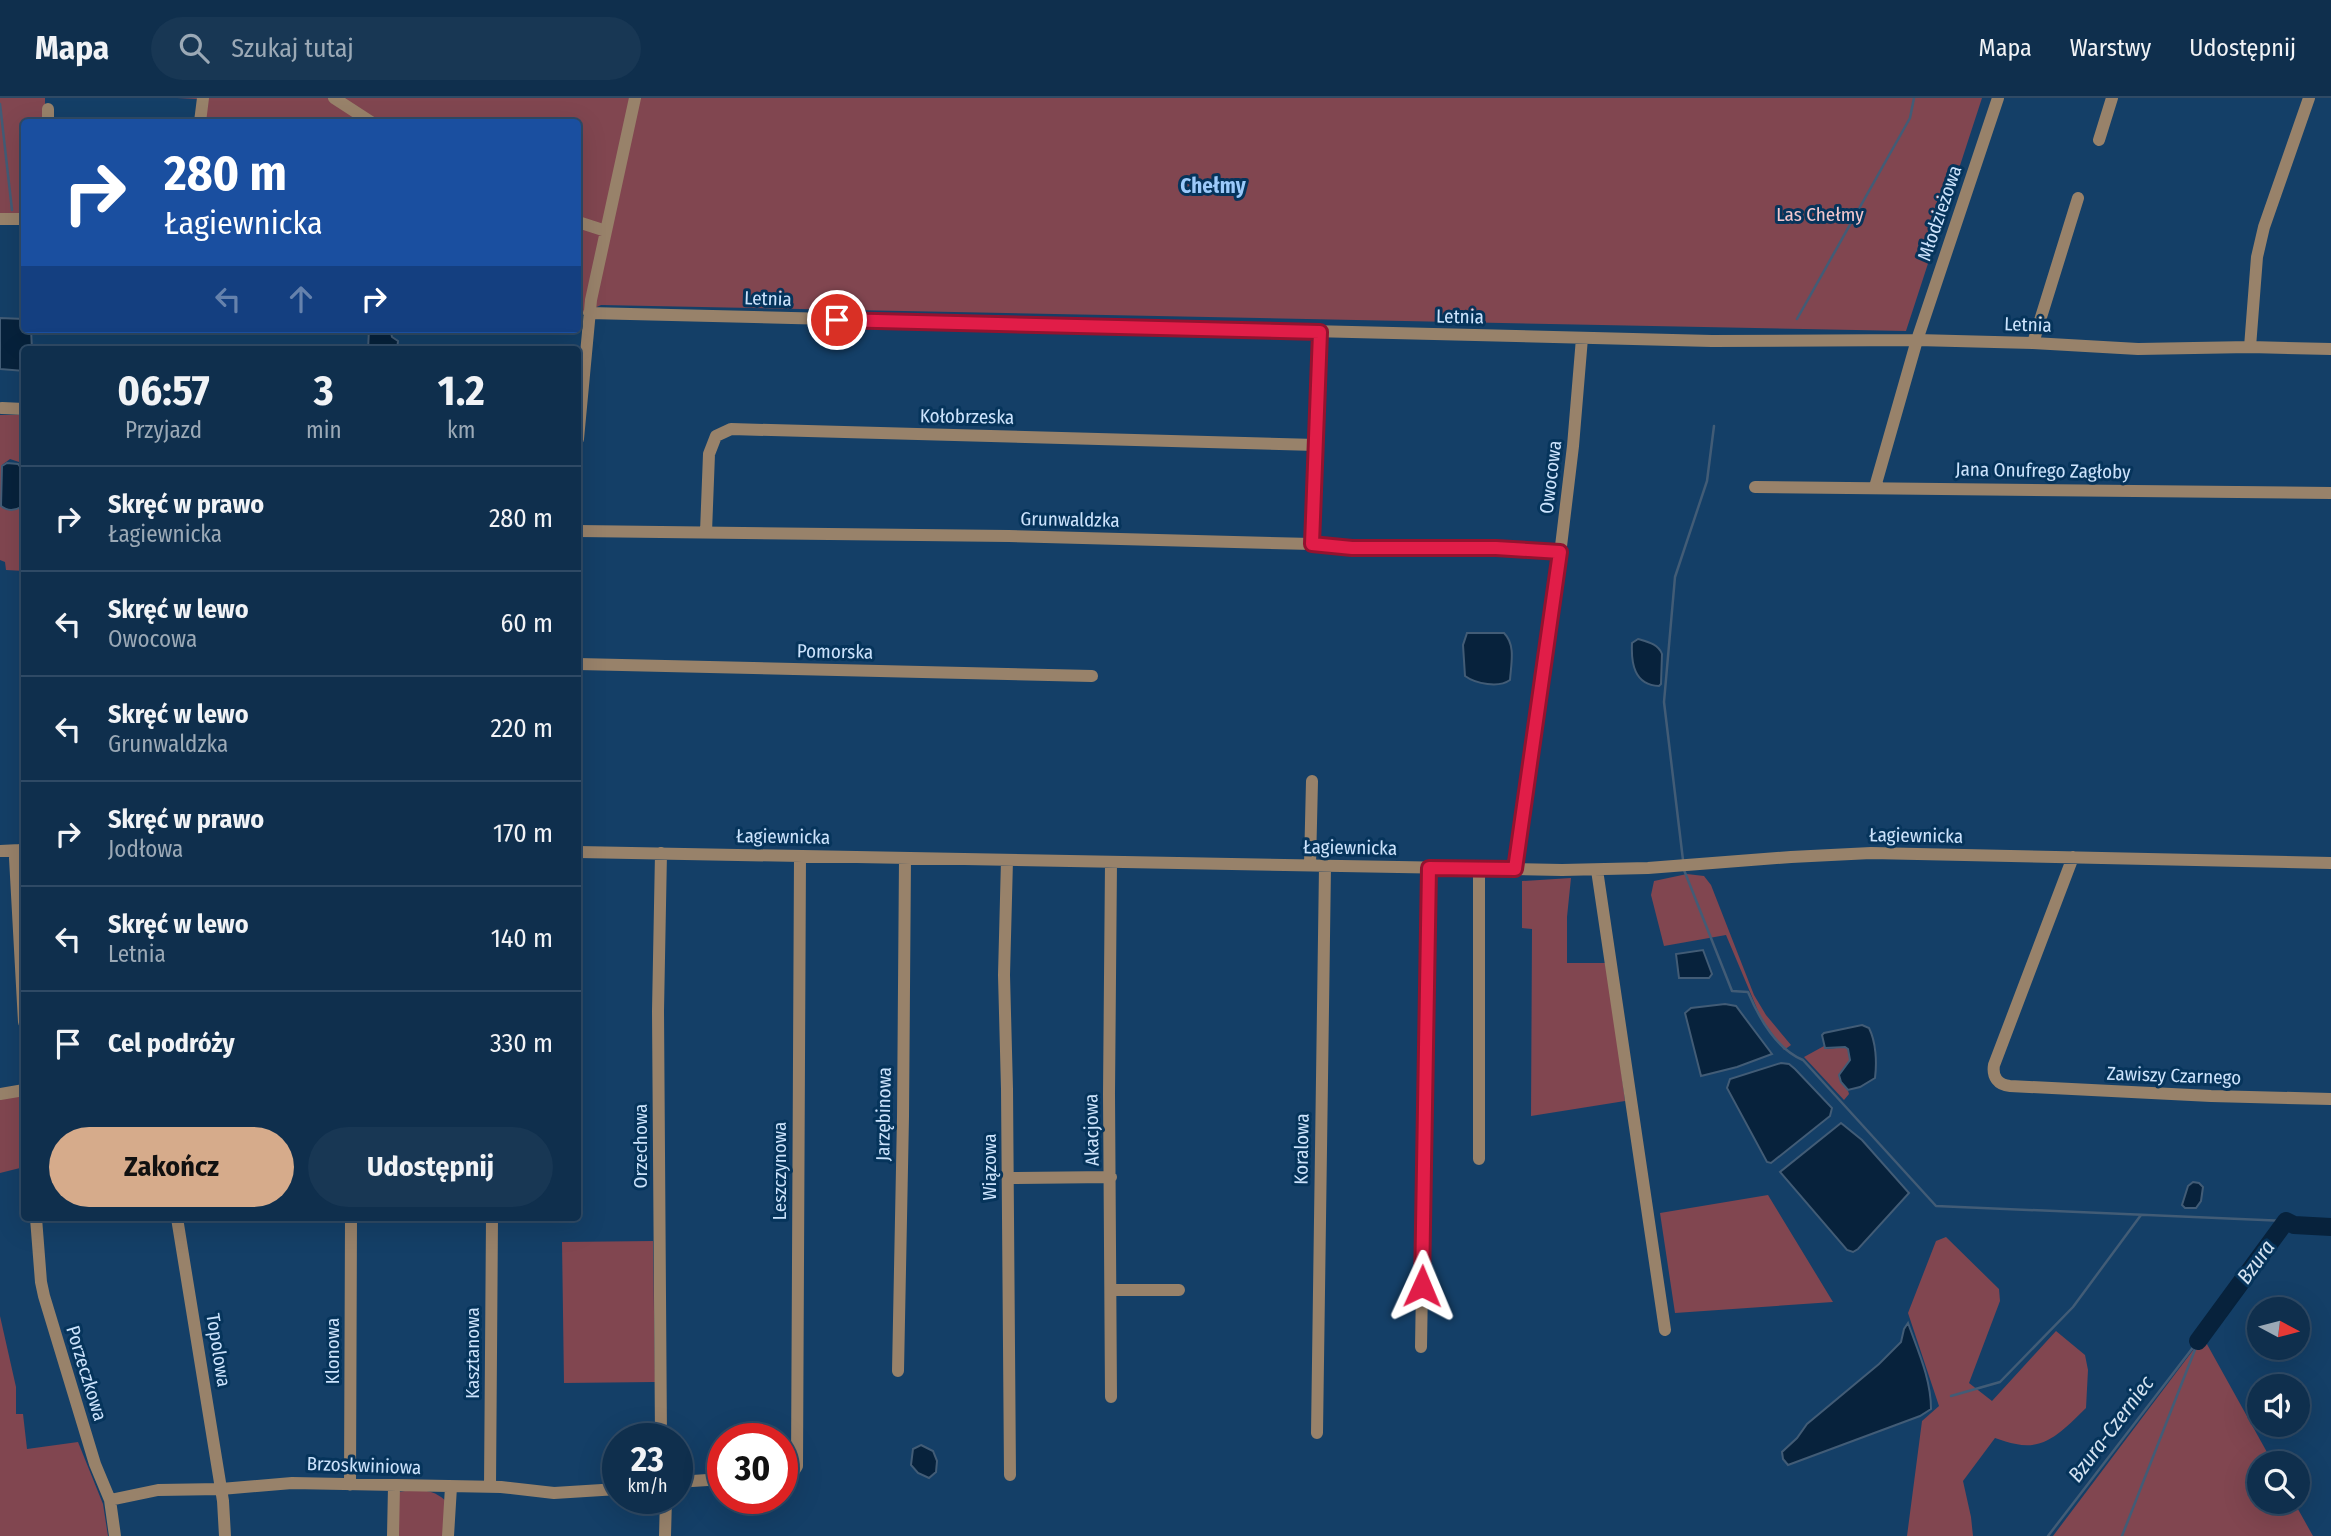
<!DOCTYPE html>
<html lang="pl">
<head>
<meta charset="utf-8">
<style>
  :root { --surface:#0f2f4d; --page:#183754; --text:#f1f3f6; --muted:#9ba9b6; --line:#2f4a65; --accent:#d6ab8b }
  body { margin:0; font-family:"Fira Sans Condensed",sans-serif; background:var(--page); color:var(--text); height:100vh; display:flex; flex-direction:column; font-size:26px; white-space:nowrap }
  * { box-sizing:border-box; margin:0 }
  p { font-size:23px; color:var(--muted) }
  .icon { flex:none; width:38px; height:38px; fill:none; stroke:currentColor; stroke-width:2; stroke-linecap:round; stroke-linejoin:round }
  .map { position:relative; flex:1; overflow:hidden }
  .drawer { position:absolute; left:21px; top:248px; width:560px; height:875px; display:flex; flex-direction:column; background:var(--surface); border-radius:7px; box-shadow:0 7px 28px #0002,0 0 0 2px var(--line) }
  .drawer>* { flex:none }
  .hud { position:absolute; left:21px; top:21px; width:560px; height:214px; border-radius:7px; box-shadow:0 7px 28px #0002,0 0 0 2px var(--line); background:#1a4fa0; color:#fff; overflow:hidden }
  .needle { width:46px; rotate:97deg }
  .tools { position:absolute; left:2247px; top:1199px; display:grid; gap:14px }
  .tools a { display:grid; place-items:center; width:63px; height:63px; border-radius:50%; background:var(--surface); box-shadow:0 7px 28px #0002,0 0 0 2px var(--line); font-size:35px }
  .speed { position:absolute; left:602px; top:1325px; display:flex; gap:14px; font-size:35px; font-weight:700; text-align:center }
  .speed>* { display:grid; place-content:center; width:91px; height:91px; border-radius:50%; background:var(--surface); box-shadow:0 7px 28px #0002,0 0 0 2px var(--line); line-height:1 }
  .speed small { font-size:18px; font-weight:400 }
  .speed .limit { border:10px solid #d22; background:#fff; color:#111 }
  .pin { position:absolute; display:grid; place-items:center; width:60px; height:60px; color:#fff; margin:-30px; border:4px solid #fff; border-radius:50%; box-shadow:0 2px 7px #0007 }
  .me { position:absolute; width:77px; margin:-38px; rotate:1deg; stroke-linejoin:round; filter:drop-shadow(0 0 5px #0008) }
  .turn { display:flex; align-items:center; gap:24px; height:147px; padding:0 28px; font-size:32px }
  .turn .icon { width:91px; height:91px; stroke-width:2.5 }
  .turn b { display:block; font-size:49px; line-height:60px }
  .lanes { display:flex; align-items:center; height:66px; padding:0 28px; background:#0003; justify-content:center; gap:35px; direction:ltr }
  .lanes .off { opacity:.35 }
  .eta { display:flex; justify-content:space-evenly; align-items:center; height:119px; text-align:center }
  .eta b { font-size:42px; font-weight:700; line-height:49px }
  .button { display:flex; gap:14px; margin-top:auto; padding:14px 28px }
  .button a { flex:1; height:80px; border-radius:42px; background:var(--accent); color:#111; font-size:28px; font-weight:700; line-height:80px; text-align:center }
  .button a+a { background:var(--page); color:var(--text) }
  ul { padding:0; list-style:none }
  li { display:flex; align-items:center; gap:21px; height:105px; padding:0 28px; border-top:2px solid var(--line) }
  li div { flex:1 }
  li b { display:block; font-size:26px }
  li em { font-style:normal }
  header { display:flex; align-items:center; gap:42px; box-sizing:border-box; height:98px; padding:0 35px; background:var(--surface); border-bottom:2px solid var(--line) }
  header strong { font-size:33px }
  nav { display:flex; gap:38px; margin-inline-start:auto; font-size:24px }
  .search { width:490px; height:63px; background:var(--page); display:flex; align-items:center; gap:18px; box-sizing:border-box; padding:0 24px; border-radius:38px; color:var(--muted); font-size:26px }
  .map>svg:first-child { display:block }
  .green { fill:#814650 }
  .water { fill:#07223c; stroke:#425c76; stroke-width:2 }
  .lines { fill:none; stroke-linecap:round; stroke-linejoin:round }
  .stream { stroke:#425c76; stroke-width:2.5 }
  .river { stroke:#07223c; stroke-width:18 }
  .minor { stroke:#98826a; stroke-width:12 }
  .route-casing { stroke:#92132f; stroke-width:18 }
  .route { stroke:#e11d48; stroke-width:12 }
  .labels { text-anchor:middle; stroke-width:6; stroke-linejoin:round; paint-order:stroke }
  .street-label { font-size:19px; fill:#cce3fc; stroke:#06345b }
  .park-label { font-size:19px; fill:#f4c7cd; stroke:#06345b }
  .neighbourhood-label { font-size:21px; font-weight:bold; fill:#9ccafa; stroke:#06345b }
  .water-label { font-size:21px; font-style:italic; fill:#d4e3f1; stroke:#06345b }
</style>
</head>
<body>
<header>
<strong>Mapa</strong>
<div class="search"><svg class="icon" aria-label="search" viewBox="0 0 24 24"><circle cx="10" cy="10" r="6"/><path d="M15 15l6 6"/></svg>Szukaj tutaj</div>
<nav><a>Mapa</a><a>Warstwy</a><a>Udostępnij</a></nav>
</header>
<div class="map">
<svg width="2331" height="1438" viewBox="0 0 2331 1438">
  <rect width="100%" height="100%" fill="#143f67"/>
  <path class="green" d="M0,0h45v24h-21v93h-24z
    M177,0h1805l-76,233 -1305,-26 -23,11v-194h-381v-23z
    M0,317h24v53l-2,-5 -12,-4 -8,6 -1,7 20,35 3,-23v87l-18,-1 -1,-8 -5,-2z
    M1687,776l17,2 7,9 43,110 12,20 25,30 -7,5 -23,-32 -35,-83 -62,11 -13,-51 3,-14z
    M1571,780l-4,39v46h41l17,138 -94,15 1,-187 -10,-1v-47z
    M1824,948l3,3 18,-2 3,2 2,11 -11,15c2,8 9,12 10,19l-5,6 -40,-43z
    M23,995l1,74 -24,6v-76z
    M1768,1097l65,107 -158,11 -15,-100z
    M1946,1139l53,52 1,12 -31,82 23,18 64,-70 29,24 3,15 -2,38c-20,19 -39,43 -70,36 -7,-1 -14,-4 -21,-6l-32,43 8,36 2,19h-66l15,-115 17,-15 -31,-93 28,-72z
    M653,1143l2,141 -91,1 -2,-141z
    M0,1218l16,71v27h7l4,35 51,-7 25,62 5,32h-108z
    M2203,1239l70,126h-14v39h35l19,34h-260z
    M411,1392c16,0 25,1 37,13l-3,33h-49l3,-44z"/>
  <path class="water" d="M0,220l24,1v10h7l1,21h-8v21l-24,-2z
    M369,231h21l2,8 6,4 -1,9h-29z
    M7,365l11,1 3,4v39c-7,4 -14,4 -20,-1l1,-40z
    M1467,535h37c12,12 7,31 6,47 -11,8 -34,4 -45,-4l-2,-31z
    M1638,541c10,3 20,5 24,15l-1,30 -2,2c-25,-1 -28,-23 -27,-43z
    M1703,852l9,24 -3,4h-30l-3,-24z
    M1725,906l11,2 36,48 -35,13 -36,9 -16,-63 6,-5z
    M1862,927l7,3c7,14 8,34 6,50l-15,9 -12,3 -7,-8 -2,-7 11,-15 -2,-11 -3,-2 -20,1 -3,-13 2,-2z
    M1781,965l8,1 6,5 37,39 -2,8 -59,47 -4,-1 -40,-74 3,-9z
    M1841,1025l21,17 47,53 -51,56 -5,3 -6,-2 -67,-78z
    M2193,1084l6,1 4,4 -2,14 -5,7h-11l-3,-3 6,-19z
    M1908,1225c10,28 23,56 23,86l-11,7 -132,49 -5,-6 -1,-7 15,-14 10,-14 72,-60 22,-22 3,-13z
    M921,1347l12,6 4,10 -1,11 -7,6 -11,-5 -7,-8 2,-16z"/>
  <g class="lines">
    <path class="stream" d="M0,6l12,106
      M1797,221l113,-201 4,-20
      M1683,762l-19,-158 11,-125 32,-96 7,-55
      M1684,772l48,121 16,1c11,26 28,57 55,68l133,146 350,15
      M1951,1298l49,-14 73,-75 68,-92
      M2048,1438l150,-195
      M2122,1438l74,-189"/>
    <path class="river" d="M2198,1243l88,-120 8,4 37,2"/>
    <path class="minor" d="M334,0l37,24
      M48,24v-13
      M200,24l3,-24
      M2099,42l13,-42
      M0,121h24
      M578,124l28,9
      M589,215l1123,28 205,-1 116,3 105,6 112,-2 81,2
      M2033,245l45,-145
      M2250,249l7,-90 7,-30 45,-129
      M2,310l22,1
      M578,341l13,-139 44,-202
      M1755,389l576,6
      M1875,389l42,-147 81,-242
      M578,433l431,5 303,8 40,4h144l64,4
      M706,434l3,-78 7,-18 15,-7 585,16
      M1312,446l8,-212
      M578,566l514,12
      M24,750l-4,2 -5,8 9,164
      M0,753l20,-1
      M578,754l984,18 86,-2 143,-11 80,-4 460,10
      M2073,759l-79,208c-2,12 4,20 16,21l201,10 120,3
      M1007,762l-3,115 3,114 3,386
      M1310,767l2,-84
      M1515,771l41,-281 17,-142 9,-108
      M1597,772l68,460
      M0,996l24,-4
      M1479,1061v-290
      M1008,1080l103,-1
      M36,1120l5,64 3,14 51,168 15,36 5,36
      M177,1120l46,283 2,35
      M1111,1192h68
      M1421,1249l8,-479
      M898,1273l5,-254 2,-259
      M1111,1299l-2,-303 2,-232
      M1317,1335l8,-567
      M661,1340l-3,-427 3,-158
      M782,1378l10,-2 5,-8 3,-610
      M677,1384l46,-3
      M350,1387l1,-267
      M490,1389l2,-269
      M110,1402l48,-10 63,-1 71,-6 209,4 53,6 64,-4
      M393,1438l1,-50
      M448,1438l3,-49
      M665,1438l1,-38"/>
  </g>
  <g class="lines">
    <defs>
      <path id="route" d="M837,222l483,12 -8,212 40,4h144l64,4 -45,317 -86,-1 -7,418"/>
    </defs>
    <use href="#route" class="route-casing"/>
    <use href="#route" class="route"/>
  </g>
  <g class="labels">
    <g class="street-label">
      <text transform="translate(1939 115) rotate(-71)" y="7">Młodzieżowa</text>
      <text transform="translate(768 200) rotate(2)" y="7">Letnia</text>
      <text transform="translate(1460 218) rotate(1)" y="7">Letnia</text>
      <text transform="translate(2028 226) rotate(2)" y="7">Letnia</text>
      <text transform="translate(967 318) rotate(1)" y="7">Kołobrzeska</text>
      <text transform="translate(2043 372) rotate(1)" y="7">Jana Onufrego Zagłoby</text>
      <text transform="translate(1550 379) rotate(-83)" y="7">Owocowa</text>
      <text transform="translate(1070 421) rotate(1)" y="7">Grunwaldzka</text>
      <text transform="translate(835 553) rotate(1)" y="7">Pomorska</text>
      <text transform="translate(1916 737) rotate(1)" y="7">Łagiewnicka</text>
      <text transform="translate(783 738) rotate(1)" y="7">Łagiewnicka</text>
      <text transform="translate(1350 749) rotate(1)" y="7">Łagiewnicka</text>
      <text transform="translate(2174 977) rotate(2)" y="7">Zawiszy Czarnego</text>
      <text transform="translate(883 1016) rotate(-89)" y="7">Jarzębinowa</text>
      <text transform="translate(1091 1032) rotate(-91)" y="7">Akacjowa</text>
      <text transform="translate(640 1048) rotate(-90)" y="7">Orzechowa</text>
      <text transform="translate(1301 1051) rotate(-89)" y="7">Koralowa</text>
      <text transform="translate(989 1069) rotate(-90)" y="7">Wiązowa</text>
      <text transform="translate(779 1073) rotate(-90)" y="7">Leszczynowa</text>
      <text transform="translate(219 1252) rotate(81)" y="7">Topolowa</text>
      <text transform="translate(332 1253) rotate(-90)" y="7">Klonowa</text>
      <text transform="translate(472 1255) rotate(-90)" y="7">Kasztanowa</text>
      <text transform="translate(87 1275) rotate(73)" y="7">Porzeczkowa</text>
      <text transform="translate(364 1367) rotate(2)" y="7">Brzoskwiniowa</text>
    </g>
    <g class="park-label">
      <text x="1820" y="123">Las Chełmy</text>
    </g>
    <g class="neighbourhood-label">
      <text x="1213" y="95">Chełmy</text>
    </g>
    <g class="water-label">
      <text transform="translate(2256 1164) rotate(-54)" y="7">Bzura</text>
      <text transform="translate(2111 1331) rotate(-53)" y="7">Bzura-Czerniec</text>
    </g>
  </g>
</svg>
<div class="tools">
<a><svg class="needle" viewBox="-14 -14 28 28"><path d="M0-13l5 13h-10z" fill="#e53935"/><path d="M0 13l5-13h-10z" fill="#9ba9b6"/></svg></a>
<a><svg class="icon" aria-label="sound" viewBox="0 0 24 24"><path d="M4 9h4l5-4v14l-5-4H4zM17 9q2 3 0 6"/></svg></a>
<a><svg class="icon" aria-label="search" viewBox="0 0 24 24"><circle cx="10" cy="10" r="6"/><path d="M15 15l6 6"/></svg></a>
</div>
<div class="speed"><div>23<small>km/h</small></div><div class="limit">30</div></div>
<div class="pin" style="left:837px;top:222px;background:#d93025"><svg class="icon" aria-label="arrive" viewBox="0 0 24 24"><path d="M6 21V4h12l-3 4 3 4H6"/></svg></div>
<svg class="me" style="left:1422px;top:1188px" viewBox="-20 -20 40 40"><path d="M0-17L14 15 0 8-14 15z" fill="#e11d48" stroke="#fff" stroke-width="4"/></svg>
<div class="hud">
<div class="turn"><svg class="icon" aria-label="right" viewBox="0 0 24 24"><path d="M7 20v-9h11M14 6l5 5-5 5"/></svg><div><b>280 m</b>Łagiewnicka</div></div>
<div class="lanes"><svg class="icon off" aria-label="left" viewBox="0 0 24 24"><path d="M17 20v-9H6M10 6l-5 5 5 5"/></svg><svg class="icon off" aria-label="ahead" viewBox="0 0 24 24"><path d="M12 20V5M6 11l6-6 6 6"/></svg><svg class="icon" aria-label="right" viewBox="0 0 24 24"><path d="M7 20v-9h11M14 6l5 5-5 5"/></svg></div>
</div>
<section class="drawer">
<div class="eta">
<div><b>06:57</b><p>Przyjazd</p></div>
<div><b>3</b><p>min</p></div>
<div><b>1.2</b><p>km</p></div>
</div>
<ul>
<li><svg class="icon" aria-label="right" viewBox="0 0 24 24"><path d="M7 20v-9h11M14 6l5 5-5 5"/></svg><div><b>Skręć w prawo</b><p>Łagiewnicka</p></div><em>280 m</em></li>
<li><svg class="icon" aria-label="left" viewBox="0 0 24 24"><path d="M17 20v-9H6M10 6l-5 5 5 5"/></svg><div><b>Skręć w lewo</b><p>Owocowa</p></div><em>60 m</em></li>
<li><svg class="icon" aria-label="left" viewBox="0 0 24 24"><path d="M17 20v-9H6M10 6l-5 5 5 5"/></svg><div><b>Skręć w lewo</b><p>Grunwaldzka</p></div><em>220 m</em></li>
<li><svg class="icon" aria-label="right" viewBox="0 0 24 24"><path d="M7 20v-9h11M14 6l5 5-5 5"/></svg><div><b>Skręć w prawo</b><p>Jodłowa</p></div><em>170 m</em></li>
<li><svg class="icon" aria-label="left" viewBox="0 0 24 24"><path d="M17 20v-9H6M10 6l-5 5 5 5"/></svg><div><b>Skręć w lewo</b><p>Letnia</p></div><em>140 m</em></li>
<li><svg class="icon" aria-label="arrive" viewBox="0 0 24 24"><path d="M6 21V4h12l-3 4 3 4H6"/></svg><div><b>Cel podróży</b></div><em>330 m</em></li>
</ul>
<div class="button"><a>Zakończ</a><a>Udostępnij</a></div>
</section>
</div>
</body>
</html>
